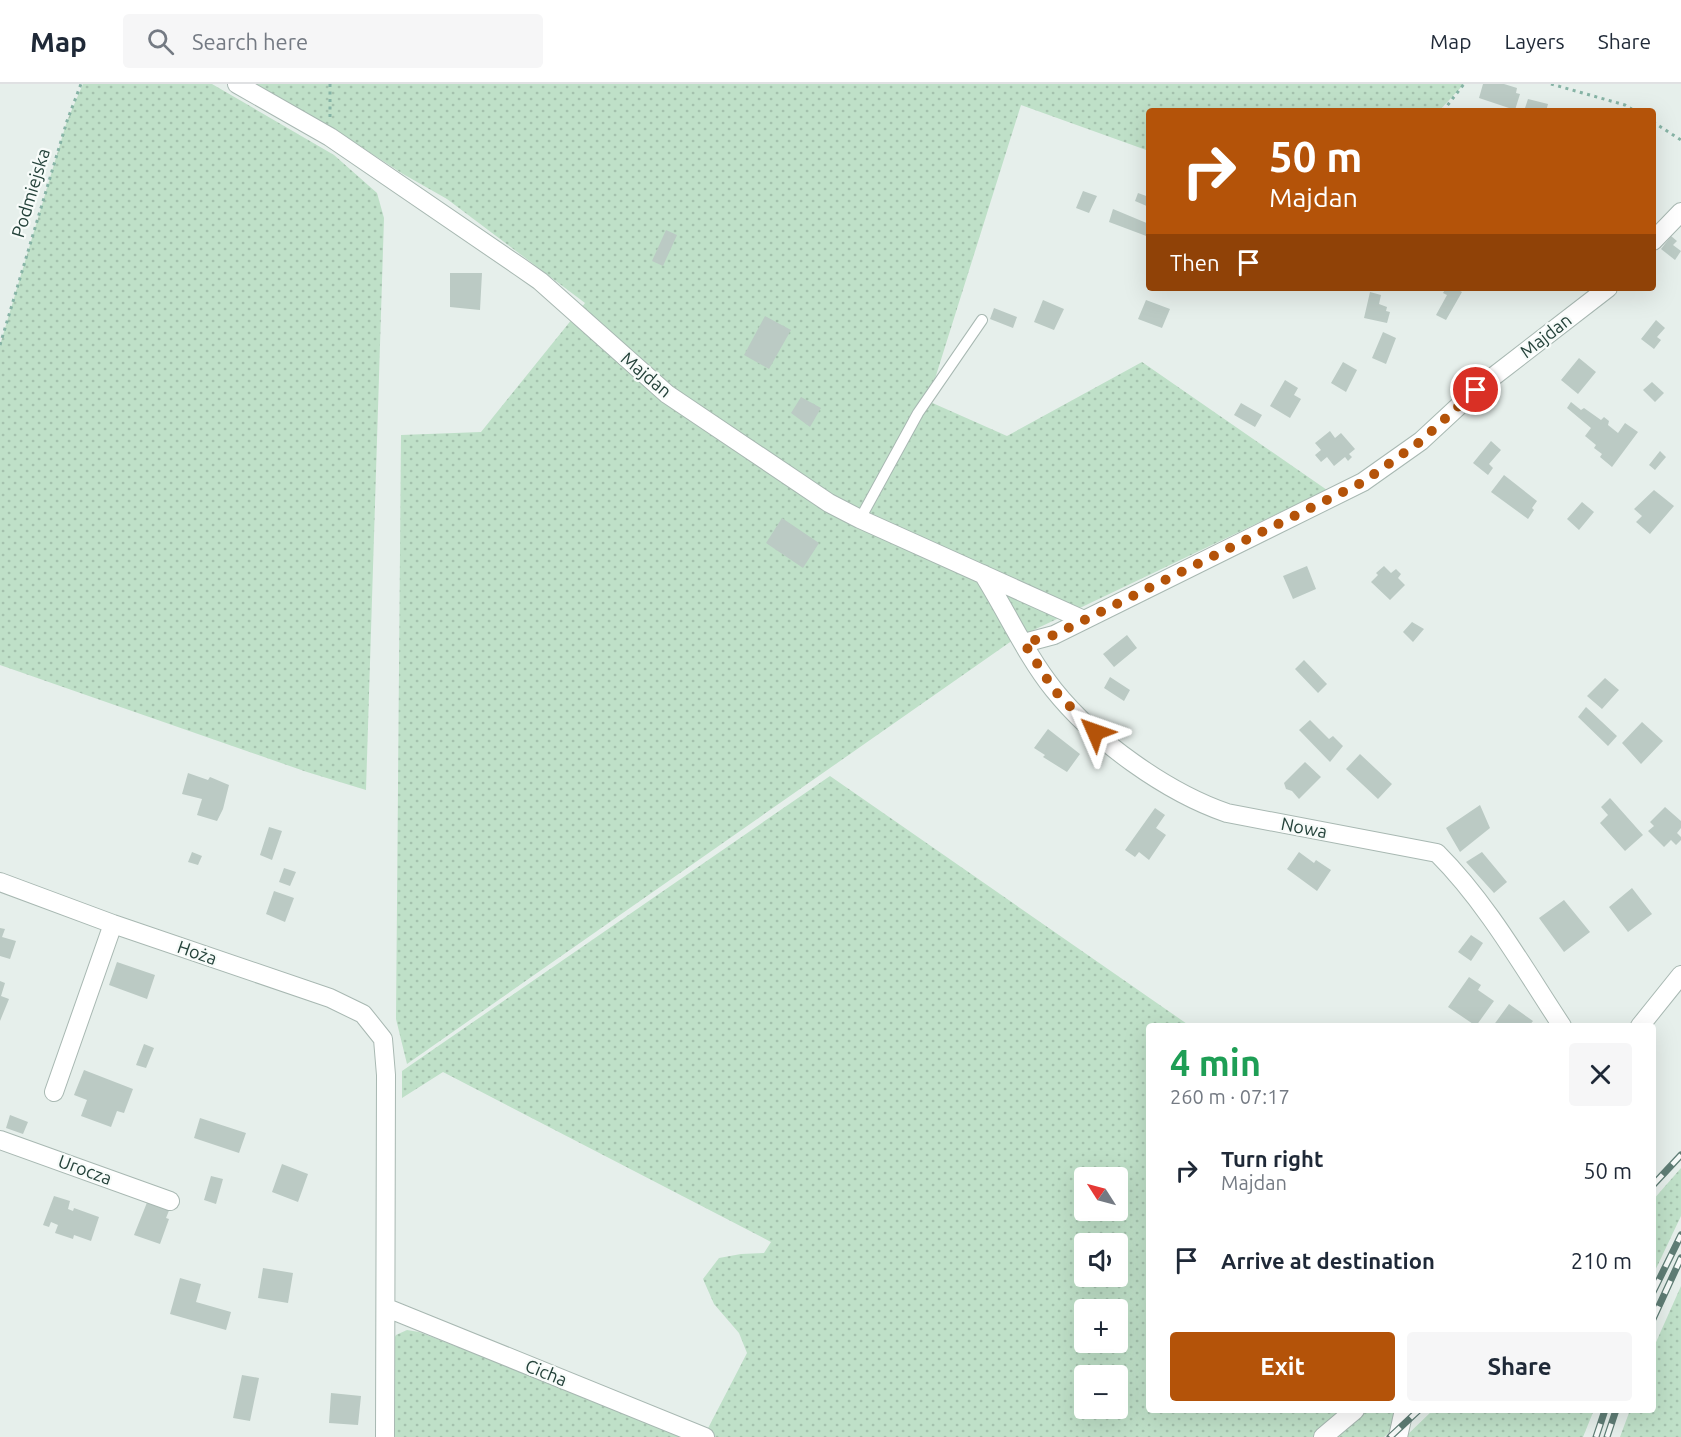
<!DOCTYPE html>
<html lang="en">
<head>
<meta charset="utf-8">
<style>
  :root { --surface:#fff; --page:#f6f6f7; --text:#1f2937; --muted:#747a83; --line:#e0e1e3; --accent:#b45309 }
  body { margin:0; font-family:Ubuntu,sans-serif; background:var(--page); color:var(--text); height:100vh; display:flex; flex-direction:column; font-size:22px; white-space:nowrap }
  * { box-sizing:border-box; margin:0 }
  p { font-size:20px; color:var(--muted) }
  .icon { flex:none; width:33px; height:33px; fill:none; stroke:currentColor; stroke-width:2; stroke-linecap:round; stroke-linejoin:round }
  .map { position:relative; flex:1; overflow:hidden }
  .details { position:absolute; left:1146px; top:939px; width:510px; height:390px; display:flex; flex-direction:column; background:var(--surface); border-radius:6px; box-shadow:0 6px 24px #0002 }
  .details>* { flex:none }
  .banner { position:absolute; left:1146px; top:24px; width:510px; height:183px; border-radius:6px; box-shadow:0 6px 24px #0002; background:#b45309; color:#fff; overflow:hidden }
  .needle { width:39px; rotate:306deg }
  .fabs { position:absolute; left:1074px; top:1083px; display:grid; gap:12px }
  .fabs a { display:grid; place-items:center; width:54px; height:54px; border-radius:6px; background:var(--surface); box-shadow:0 6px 24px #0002; font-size:30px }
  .pin { position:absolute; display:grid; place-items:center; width:51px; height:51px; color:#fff; margin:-26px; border:3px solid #fff; border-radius:50%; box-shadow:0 2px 6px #0007 }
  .me { position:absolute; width:66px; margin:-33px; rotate:313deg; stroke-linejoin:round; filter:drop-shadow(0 0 4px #0008) }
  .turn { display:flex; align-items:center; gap:21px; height:126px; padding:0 24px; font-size:27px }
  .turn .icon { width:78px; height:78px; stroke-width:2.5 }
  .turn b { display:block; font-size:42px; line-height:51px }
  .then { display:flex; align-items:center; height:57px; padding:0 24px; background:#0003; gap:12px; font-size:22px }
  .round { display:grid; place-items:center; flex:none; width:63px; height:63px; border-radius:6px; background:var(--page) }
  .headline { display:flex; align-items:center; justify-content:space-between; height:102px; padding:0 24px }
  h1 { font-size:36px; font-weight:700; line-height:45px; color:#1e9e55 }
  .primary-button { display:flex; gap:12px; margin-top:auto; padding:12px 24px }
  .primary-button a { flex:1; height:69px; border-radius:6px; background:var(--accent); color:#fff; font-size:24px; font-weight:700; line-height:69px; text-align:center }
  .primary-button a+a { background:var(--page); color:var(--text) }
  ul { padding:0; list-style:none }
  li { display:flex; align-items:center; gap:18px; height:90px; padding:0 24px }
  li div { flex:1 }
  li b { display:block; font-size:22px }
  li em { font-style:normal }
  header { display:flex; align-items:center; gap:36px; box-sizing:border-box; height:84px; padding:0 30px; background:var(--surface); border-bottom:2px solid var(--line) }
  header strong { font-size:28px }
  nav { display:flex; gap:33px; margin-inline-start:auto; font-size:21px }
  .search { width:420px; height:54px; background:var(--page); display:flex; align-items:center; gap:15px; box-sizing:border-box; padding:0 21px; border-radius:6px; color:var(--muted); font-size:22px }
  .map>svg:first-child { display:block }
  .grass { fill:url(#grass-dots); fill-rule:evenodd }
  .building { fill:#bbcac4 }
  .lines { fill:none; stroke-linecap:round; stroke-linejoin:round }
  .lane-casing { stroke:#a8b8b2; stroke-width:12 }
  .street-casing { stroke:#a8b8b2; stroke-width:20 }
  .path { stroke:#86b3a5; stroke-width:3; stroke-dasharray:3 4.5; stroke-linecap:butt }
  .lane { stroke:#fff; stroke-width:10 }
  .street { stroke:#fff; stroke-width:18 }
  .rail-casing { stroke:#5f7d75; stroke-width:7 }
  .rail { stroke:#f7fbf9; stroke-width:4.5; stroke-dasharray:14; stroke-linecap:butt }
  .route { stroke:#b45309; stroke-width:10; stroke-dasharray:0 18 }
  .labels { text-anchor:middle; stroke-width:4.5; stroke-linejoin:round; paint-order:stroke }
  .street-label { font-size:18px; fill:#24423a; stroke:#f7fbf9 }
</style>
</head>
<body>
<header>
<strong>Map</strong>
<div class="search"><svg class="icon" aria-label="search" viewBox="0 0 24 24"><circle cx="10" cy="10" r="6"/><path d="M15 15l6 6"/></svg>Search here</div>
<nav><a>Map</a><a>Layers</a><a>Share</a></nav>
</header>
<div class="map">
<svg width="1681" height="1353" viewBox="0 0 1681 1353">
  <defs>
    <pattern id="grass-dots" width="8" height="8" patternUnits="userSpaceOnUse" patternTransform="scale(1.5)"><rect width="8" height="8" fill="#bfe0c8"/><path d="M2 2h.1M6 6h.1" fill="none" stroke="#a4c1ad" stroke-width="1.8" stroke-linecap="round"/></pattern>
  </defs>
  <rect width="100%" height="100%" fill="#e6efeb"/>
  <path class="grass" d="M83,0h129l122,71 43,38 7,25 -18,572 -59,-18 -307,-107v-320l67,-224z
    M240,0h1224l-25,27h-290v40l-128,-46 -93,296 79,35 135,-74 185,128 -314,150 -606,424 -11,-45 5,-584 80,-3 104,-129 -138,-104 -44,-25 -63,-41 -62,-25z
    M830,692l360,250h-41v384h206l-32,27h-618l-1,-1 43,-83 -8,-20 -25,-29 -11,-25 16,-21 22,-4 23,-1 7,-11 -328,-170 -41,26v-27zM1084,1094h34v32h-34zM1084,1160h34v32h-34zM1084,1226h34v32h-34zM1084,1292h34v32h-34z
    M1681,1084v48l-28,59v-75z
    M1681,1202v151h-61l10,-27h23v-61z
    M407,1246l12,2 271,105h-302l3,-93 5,-9z
    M1368,1326h29l-2,17 -11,10h-49z
    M1433,1326h161l-11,27h-178z"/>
  <path class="building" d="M1483,0h21l13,4 -1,5 4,1 -5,16 -36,-12z
    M1528,15l20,5 -2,7h-22z
    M1083,107l14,5 -8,17 -13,-5z
    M1138,109l11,4v10l-14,-6z
    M1113,125l36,15v13l-40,-15z
    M666,146l11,5 -14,31 -11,-5z
    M1671,152l6,5 -4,4 8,6 -6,9 -14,-11z
    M450,189h32l-2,37 -30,-3z
    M1446,204l4,2 5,-2 7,4 -16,28 -10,-5 11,-20 -4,-2z
    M1370,208l11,3 -2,9 8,3 -1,4 4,1 -3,11 -23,-5z
    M1043,216l21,9 -10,21 -20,-8z
    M1146,216l24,9 -8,19 -24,-9z
    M994,224l23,9 -4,11 -23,-9z
    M765,232l26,14 -22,39 -25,-14z
    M1656,236l9,8 -8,9 4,3 -7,9 -13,-10z
    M1383,248l13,6 -10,26 -14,-6z
    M1579,274l17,14 -18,22 -17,-14z
    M1343,278l14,8 -11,22 -15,-9z
    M1285,296l13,8 -4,7 7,4 -11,19 -20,-12z
    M1652,298l12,11 -9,9 -12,-12z
    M801,313l20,11 -11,19 -19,-14z
    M1571,318l10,8 3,-2 17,12 3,-3 5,4 -1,4 10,8 7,-10 13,9 -26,35 -12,-10 2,-3 -8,-6 2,-3 -11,-9 6,-8 -24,-20z
    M1241,319l21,12 -7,12 -21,-12z
    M1330,347l5,7 6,-5 14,16 -6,5 3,3 -4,4 -3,-4 -11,9 -7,-9 -6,5 -6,-7 6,-5 -6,-7z
    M1491,357l10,9 -12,14 4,4 -5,7 -15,-12z
    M1660,367l6,6 -11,13 -6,-5z
    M1504,391l33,26 -5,7 2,2 -6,9 -37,-27z
    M1654,406l20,16 -24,28 -14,-12 6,-6 -8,-7z
    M1582,418l12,10 -15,18 -12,-11z
    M782,434l37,25 -16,25 -37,-25z
    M1307,482l9,23 -23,10 -10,-23z
    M1384,482l7,7 5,-4 5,5 -3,4 7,7 -15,15 -19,-18 7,-7 -2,-2z
    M1412,538l12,7 -11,13 -10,-10z
    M1127,551l10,13 -23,19 -11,-13z
    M1304,576l23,24 -9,9 -23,-24z
    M1110,593l20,13 -6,11 -20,-13z
    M1605,594l14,12 -17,19 -15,-13z
    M1586,623l31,29 -9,10 -30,-29z
    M1310,636l19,19 4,-3 10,10 -13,16 -31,-32z
    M1642,638l21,19 -22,23 -19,-21z
    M1048,645l32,25 -13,18 -24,-15 2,-2 -11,-7z
    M1360,670l32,30 -14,15 -32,-30z
    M1305,678l16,15 -22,22 -7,-8 -6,-2 -2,-6z
    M188,689l20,7 2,-3 19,8 -6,24 -6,12 -20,-6 5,-16 -20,-5z
    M1610,714l33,37 -18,16 -25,-28 8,-8 -7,-8z
    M1480,721l10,23 -30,24 -14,-24z
    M1665,723l16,14v7l-4,5 4,4v3l-5,5 -5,-5 -7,7 -16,-16 6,-5 -4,-4z
    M1155,724l10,7 -9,13 10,7 -17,25 -10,-8 -4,5 -10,-7z
    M269,743l13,4 -10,29 -12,-5z
    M192,768l10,4 -4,9 -10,-3z
    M1299,768l15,11 2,-3 15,10 -14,21 -30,-22z
    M1482,768l25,30 -13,11 -28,-31z
    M284,784l12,4 -6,14 -11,-4z
    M1632,804l20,26 -24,18 -19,-25z
    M274,807l20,7 -9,24 -19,-8z
    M1564,816l26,32 -26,20 -25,-34z
    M0,844l5,1 -3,8 14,4 -6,18 -10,-3z
    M1471,851l12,8 -12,18 -13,-9z
    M117,878l38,13 -8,24 -38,-14z
    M1469,893l12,8 -3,5 16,11 -18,25 -28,-19z
    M0,897l5,2 -4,13 8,3 -9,22z
    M1509,920l24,17 -4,5h-36z
    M144,960l10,4 -8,20 -10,-3z
    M84,986l49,19 -9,24 -7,-2 -6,16 -30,-11 6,-16 -13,-5z
    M10,1031l18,7 -5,12 -17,-6z
    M200,1034l46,15 -7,20 -45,-15z
    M282,1080l26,10 -10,28 -26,-10z
    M211,1092l12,3 -7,25 -12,-4z
    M54,1112l16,5 -2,8 5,2 1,-3 25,9 -8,24 -17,-6 -1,4 -18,-6 3,-8 -7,-3 -2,5 -6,-2z
    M148,1116l22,8 -4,10 3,1 -9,25 -26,-9z
    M263,1184l30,5 -5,30 -30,-5z
    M180,1194l21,6 -5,18 35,10 -5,18 -56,-16z
    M242,1291l17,3 -9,43 -17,-3z
    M331,1309l30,3 -3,29 -29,-2z"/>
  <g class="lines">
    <defs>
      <path id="lane" d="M860,435l58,-106 64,-93"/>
      <path id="street" d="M237,0l93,53 190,130 20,14 127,113 162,109 31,16 224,101
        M1653,157l28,-29
        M983,490c24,38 43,81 71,116 41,51 112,102 173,123l210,40c50,50 86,114 125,173
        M1024,559l30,-8 309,-153 58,-41 55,-51 132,-102
        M0,798l113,42 217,74 33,16 20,25 3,36 -1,362
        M1640,942l41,-51
        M54,1008l59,-168
        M0,1056l170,61
        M387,1224l318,129
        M1323,1353l32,-27
        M1398,1353l6,-27"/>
    </defs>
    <use href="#lane" class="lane-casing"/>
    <use href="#street" class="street-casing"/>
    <path class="path" d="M330,0v34
      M1551,0l74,21 10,6
      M1443,27l21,-27
      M1653,38l28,18
      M0,261l67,-224 14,-37"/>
    <use href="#lane" class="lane"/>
    <use href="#street" class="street"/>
    <defs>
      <path id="rail" d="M1653,1101l28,-30
        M1653,1208l28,-57
        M1653,1235l28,-61
        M1390,1353l29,-27
        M1596,1353l9,-27
        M1607,1353l9,-27"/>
    </defs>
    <use href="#rail" class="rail-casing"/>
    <use href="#rail" class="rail"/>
  </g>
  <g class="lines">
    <path class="route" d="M1095,648l-41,-42 -30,-47 30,-8 309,-153 58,-41 55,-51"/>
  </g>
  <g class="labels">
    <g class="street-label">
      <text transform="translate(31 109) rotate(-73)" y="6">Podmiejska</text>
      <text transform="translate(1546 252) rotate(-38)" y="6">Majdan</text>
      <text transform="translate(646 291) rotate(40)" y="6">Majdan</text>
      <text transform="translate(1304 744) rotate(11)" y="6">Nowa</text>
      <text transform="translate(197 869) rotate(19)" y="6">Hoża</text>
      <text transform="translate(85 1086) rotate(20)" y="6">Urocza</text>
      <text transform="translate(546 1289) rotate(22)" y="6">Cicha</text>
    </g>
  </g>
</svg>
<div class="fabs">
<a><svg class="needle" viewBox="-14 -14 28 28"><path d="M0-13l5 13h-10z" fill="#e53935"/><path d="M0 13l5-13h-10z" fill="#747a83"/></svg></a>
<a><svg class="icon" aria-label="sound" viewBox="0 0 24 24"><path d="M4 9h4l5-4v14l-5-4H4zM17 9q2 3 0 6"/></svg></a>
<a>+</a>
<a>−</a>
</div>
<div class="pin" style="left:1476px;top:306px;background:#d93025"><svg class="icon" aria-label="arrive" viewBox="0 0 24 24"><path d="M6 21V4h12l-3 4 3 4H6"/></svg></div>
<svg class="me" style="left:1095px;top:648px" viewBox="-20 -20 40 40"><path d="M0-17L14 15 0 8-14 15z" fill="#b45309" stroke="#fff" stroke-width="4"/></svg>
<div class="banner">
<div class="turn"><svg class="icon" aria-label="right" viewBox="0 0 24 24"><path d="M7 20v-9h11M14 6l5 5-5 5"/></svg><div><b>50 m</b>Majdan</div></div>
<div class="then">Then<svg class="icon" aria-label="arrive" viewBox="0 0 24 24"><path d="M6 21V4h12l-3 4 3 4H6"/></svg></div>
</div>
<section class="details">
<div class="headline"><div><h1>4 min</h1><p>260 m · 07:17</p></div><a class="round"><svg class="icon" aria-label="close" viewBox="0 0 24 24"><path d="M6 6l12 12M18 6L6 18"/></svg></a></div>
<ul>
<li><svg class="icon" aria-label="right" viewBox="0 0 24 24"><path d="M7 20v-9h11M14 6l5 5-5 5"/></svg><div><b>Turn right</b><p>Majdan</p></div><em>50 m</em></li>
<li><svg class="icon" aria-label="arrive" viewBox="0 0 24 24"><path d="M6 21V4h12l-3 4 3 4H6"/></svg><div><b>Arrive at destination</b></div><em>210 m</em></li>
</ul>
<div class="primary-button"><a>Exit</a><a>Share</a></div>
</section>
</div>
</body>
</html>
